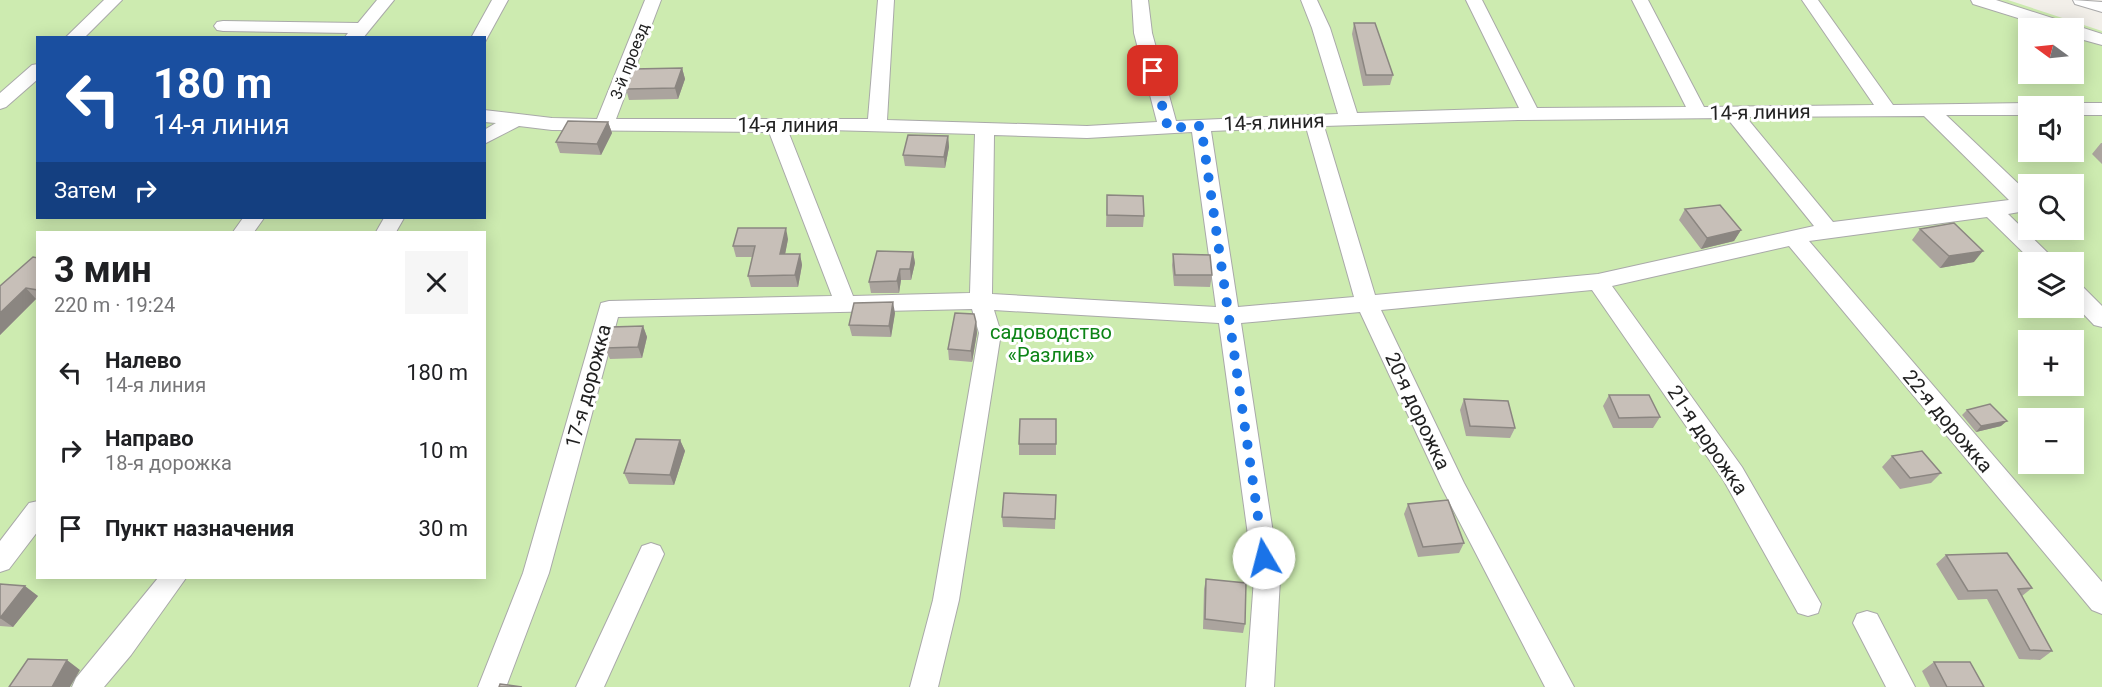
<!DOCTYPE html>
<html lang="ru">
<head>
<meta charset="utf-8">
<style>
  :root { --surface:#fff; --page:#f6f6f6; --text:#202124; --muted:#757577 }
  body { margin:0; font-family:Roboto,sans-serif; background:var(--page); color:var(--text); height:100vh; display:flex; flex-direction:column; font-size:22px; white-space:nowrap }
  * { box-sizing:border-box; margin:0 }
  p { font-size:20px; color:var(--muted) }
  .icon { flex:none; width:33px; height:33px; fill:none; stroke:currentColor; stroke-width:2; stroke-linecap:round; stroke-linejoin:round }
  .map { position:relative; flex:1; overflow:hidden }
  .details { position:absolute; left:36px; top:231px; width:450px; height:348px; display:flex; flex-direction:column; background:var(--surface); border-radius:0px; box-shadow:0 3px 15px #0003 }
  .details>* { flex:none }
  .top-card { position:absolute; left:36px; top:36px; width:450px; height:183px; border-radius:0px; box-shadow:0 3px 15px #0003; background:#1a4fa0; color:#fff; overflow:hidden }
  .needle { width:39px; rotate:285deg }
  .buttons { position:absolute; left:2018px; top:18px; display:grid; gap:12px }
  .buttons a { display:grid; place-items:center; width:66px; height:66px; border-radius:0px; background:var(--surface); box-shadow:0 3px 15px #0003; font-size:30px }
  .pin { position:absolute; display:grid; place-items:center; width:51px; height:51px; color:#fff; margin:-26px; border-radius:12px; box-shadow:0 3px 9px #0006 }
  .me { position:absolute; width:66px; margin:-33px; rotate:352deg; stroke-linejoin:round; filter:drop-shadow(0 0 4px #0008) }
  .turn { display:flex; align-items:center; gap:21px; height:126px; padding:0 18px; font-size:27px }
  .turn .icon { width:78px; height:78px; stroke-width:2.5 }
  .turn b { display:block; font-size:42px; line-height:51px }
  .then { display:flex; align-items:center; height:57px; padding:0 18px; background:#0003; gap:12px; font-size:22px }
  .round { display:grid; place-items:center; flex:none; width:63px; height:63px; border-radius:0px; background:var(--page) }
  .headline { display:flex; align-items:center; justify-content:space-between; height:102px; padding:0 18px }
  h1 { font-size:36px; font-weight:700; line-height:45px }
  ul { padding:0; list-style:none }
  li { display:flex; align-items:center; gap:18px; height:78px; padding:0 18px }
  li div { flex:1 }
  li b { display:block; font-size:22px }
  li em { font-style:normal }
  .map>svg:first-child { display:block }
  .grass { fill:#cdebb0; fill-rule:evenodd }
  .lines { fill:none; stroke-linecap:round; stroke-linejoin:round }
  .minor-casing { stroke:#a9a9a9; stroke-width:2 }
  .minor { fill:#fff; fill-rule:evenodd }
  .wall { fill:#aba49e }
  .shaded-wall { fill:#8b8681 }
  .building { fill:#c7bfb8; stroke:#8b8681; stroke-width:1.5 }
  .route { stroke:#1a73e8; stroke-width:10; stroke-dasharray:0 18 }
  .labels { text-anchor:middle; stroke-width:6; stroke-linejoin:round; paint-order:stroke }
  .far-street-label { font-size:16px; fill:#222; stroke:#fff }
  .street-label { font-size:20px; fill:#222; stroke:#fff }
  .park-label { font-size:20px; fill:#0c8416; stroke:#fff }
</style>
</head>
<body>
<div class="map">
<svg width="2102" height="687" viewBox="0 0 2102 687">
  <rect width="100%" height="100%" fill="#f2efe9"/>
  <path class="grass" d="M0,0h2008l94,31v656h-2102zM2028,28h45v46h-45zM38,38h446v180h-446zM2028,106h45v46h-45zM2028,184h45v46h-45zM38,232h446v346h-446zM2028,262h45v46h-45zM2028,340h45v46h-45zM2028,418h45v46h-45z"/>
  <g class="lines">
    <defs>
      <path id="minor" d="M104,0h18l-38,38h-19z
        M377,0h17l-31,38h-19l4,-5 -125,-2 -6,-1 -3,-4 3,-4 6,-1 135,2z
        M492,0h16l-23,42 -1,-4h-13z
        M645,0h16l-45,119h252l10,-119h16l-7,120 200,6 70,-4 -23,-89 -2,-33h16l4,33 24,88 162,-7 -26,-86 -11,-28h16l13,28 27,85 162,-5 -53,-108h16l55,108 149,-1 -54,-107h16l56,107 170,-2 -72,-105h16l75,105 135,-2 8,3h-8v9h-82l81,77 1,14 -3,5 -17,3 44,43 3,5h-22l-46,-45 -178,24 293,341v32l-10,-4 -303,-364 -177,40 130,181 79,137 -3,9 -10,3 -10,-3 -74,-132 -132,-191 -211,20 83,173 110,204h-29l-103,-199 -82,-176 -119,11 39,256 -6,108h-28l8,-108 -35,-256 -225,-13 7,23 -42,267 -21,87h-28l23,-87 46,-267 -7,-24 -354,8 -69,256 -43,114h-28l45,-114 78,-270 8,-2 223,-5 -63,-164 -217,-2 -33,-4 -35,18v-14l12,-7 -12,-1v-12l68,8 45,1zM1924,116l85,84 -176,22 -87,-105zM1727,118l87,108 -216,48 -223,21 -51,-169 194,-6zM1306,127l48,170 -116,10 -27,-176zM829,130l146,4 -5,159 -117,3 -65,-165zM1192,132l24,175 -224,-13 2,-159 93,3z
        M1971,0h25l106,34v11l-29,-8v-9h-23l-77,-24z
        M2073,0l29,2v10l-27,-8z
        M38,64v15l-32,28 -6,2v-16l32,-28z
        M2073,103h29v12h-29v-9h-8z
        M243,218h21l-10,14h-21z
        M384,218h20l-8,14h-20z
        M2073,282l8,3 21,21v21l-8,-2 -21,-22z
        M38,501v30l-29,38 -9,3v-31l29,-38z
        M651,543l9,3 4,8 -60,133h-28l66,-141z
        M158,578h28l-55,77 -27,32h-32l4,-9z
        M1867,611l10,3 38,73h-29l-33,-64 4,-9z"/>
    </defs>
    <use href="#minor" class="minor-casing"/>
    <use href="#minor" class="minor"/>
  </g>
  <path class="wall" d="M1354,23l39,52 -3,10 -27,1 -11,-52z
    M682,68l3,11 -7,20 -49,1 -3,-11z
    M608,122l4,11 -11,22 -41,-2 -4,-11z
    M948,136l1,11 -4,21 -40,-2 -2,-11z
    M2101,143h1v21l-10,-10z
    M1107,195l37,21 -1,11h-37z
    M1685,209l56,21 -7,11 -33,8 -22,-29z
    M1920,229l54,33 -34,6 -28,-28z
    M788,239l-3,15h15l2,11 -4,22h-47l-3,-11 4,-19h-16l-3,-11z
    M913,252l2,11 -4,17h-10l-2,13h-28l-2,-11z
    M1173,254l39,21 -2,12 -36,-1 -2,-21z
    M38,258v41h-2l-36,36v-49z
    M895,313l-4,24 -39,-1 -3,-11z
    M976,322l1,11 -5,29 -23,-2 -1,-11z
    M643,326l4,11 -5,21 -32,1 -5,-11z
    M1609,395l51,22 -7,11h-40l-10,-22z
    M1464,399l51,29 -5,10 -44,-2 -6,-26z
    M1967,410l34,16 -25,6 -14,-17z
    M1056,419v36h-37v-11z
    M680,440l5,11 -11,34 -45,-1 -5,-11z
    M1892,456l49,17 -10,10 -31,6 -18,-22z
    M1056,495l-1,34 -52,-2 -1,-10z
    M1408,504l56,39 -5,10 -41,4 -14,-43z
    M1946,555l86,33 -10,8 30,55 -12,9 -21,-1 -32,-60 -29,1 -22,-36z
    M1206,579l39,45 -2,9 -40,-4 1,-40z
    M0,584l38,12 -25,31 -13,-1z
    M1934,662l50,25h-54l-8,-16z"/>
  <path class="shaded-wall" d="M682,68l3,11 -7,20 -3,-11z
    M608,122l4,11 -11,22 -4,-11z
    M948,136l1,11 -4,21 -1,-11z
    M786,228l2,11 -5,26 -3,-11z
    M1741,230l-7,11 -33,8 6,-11z
    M1983,251l-9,11 -34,6 9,-12z
    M913,252l2,11 -4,17 -1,-11z
    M800,254l2,11 -4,22 -3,-12z
    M900,269l1,11 -2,13 -2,-12z
    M26,288l10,11 -36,36v-22z
    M893,302l2,11 -4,24 -2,-11z
    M976,322l1,11 -5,29 -1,-11z
    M643,326l4,11 -5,21 -4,-11z
    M2007,421l-6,5 -25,6 5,-6z
    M680,440l5,11 -11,34 -4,-10z
    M25,586l13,10 -25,31 -13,-9z
    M67,660l13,10 -10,17h-18z"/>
  <path class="building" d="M1354,23h21l18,52h-27z
    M682,68l-7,20 -49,1 7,-20z
    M568,121l40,1 -11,22 -41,-2z
    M908,135l40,1 -4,21 -41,-2z
    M1107,195l36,1 1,20 -37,-1z
    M1720,205l21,25 -34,8 -22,-29z
    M1954,223l29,28 -34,5 -29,-27z
    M738,228h48l-6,26h20l-5,21 -47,1 7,-30h-22z
    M877,251l36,1 -3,17h-10l-3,12 -28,1z
    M1173,254l37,1 2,20h-37z
    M33,257l5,1v32l-12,-2 -26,25v-27z
    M893,302l-4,24 -40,-1 5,-22z
    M955,313l19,1 2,8 -5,29 -23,-2z
    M643,326l-5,21 -33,1 6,-21z
    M1609,395h40l11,22 -41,1z
    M1464,399l44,2 7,27 -45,-2z
    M1990,404l17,17 -26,5 -14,-16z
    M1020,419h36v25h-37z
    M636,439l44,1 -10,35 -46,-2z
    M1922,451l19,22 -31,5 -18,-22z
    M1004,493l52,2 -1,24 -53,-2z
    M1448,500l16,43 -41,4 -15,-43z
    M2007,553l25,35 -14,1 34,62 -22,-1 -33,-60 -29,1 -22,-36z
    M1206,579l40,4 -1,41 -40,-5z
    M0,584l25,2 -25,32z
    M28,659l39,1 -15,27h-43z
    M1934,662h36l14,25h-37z
    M500,684l22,3h-23z"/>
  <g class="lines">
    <path class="route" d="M1153,71l15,57 33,-2 63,432"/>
  </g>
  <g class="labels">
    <g class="far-street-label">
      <text transform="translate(629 61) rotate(-69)" y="6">3-й проезд</text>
    </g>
    <g class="street-label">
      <text transform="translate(1760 112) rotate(-1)" y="7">14-я линия</text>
      <text transform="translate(1274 122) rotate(-2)" y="7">14-я линия</text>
      <text x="788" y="132">14-я линия</text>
      <text transform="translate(588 386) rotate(-75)" y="7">17-я дорожка</text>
      <text transform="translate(1418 411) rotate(65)" y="7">20-я дорожка</text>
      <text transform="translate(1948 421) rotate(50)" y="7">22-я дорожка</text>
      <text transform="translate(1708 440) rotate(56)" y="7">21-я дорожка</text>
    </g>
    <g class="park-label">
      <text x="1051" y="339">садоводство<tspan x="1051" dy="23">«Разлив»</tspan></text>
    </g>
  </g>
</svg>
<div class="buttons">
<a><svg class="needle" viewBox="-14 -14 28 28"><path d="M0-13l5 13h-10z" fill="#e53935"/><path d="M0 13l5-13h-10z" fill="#757577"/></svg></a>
<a><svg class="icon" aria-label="sound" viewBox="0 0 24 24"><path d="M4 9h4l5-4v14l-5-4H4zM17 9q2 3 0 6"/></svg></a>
<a><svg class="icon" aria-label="search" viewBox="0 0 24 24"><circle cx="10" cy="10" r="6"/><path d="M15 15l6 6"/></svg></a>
<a><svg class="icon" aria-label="layers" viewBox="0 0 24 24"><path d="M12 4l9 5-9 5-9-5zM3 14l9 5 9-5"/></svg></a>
<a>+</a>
<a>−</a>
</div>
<div class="pin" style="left:1153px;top:71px;background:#d93025"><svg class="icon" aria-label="arrive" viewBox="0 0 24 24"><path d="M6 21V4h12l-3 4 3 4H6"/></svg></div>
<svg class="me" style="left:1264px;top:558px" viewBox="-20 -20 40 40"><circle r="19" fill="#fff"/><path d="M0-13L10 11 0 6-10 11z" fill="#1a73e8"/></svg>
<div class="top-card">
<div class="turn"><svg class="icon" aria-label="left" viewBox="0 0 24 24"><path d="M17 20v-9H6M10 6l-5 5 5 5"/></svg><div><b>180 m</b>14-я линия</div></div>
<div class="then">Затем<svg class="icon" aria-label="right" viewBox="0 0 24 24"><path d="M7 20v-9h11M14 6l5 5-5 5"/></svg></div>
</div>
<section class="details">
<div class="headline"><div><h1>3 мин</h1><p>220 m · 19:24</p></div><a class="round"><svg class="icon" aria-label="close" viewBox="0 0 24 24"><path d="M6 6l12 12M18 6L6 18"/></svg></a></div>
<ul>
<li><svg class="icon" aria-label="left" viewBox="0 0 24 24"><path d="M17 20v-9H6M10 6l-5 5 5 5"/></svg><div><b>Налево</b><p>14-я линия</p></div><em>180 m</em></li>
<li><svg class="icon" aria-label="right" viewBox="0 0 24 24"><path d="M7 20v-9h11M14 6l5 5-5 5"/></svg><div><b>Направо</b><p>18-я дорожка</p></div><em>10 m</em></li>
<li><svg class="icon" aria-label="arrive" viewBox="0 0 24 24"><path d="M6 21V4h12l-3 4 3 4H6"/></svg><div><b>Пункт назначения</b></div><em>30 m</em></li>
</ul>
</section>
</div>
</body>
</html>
